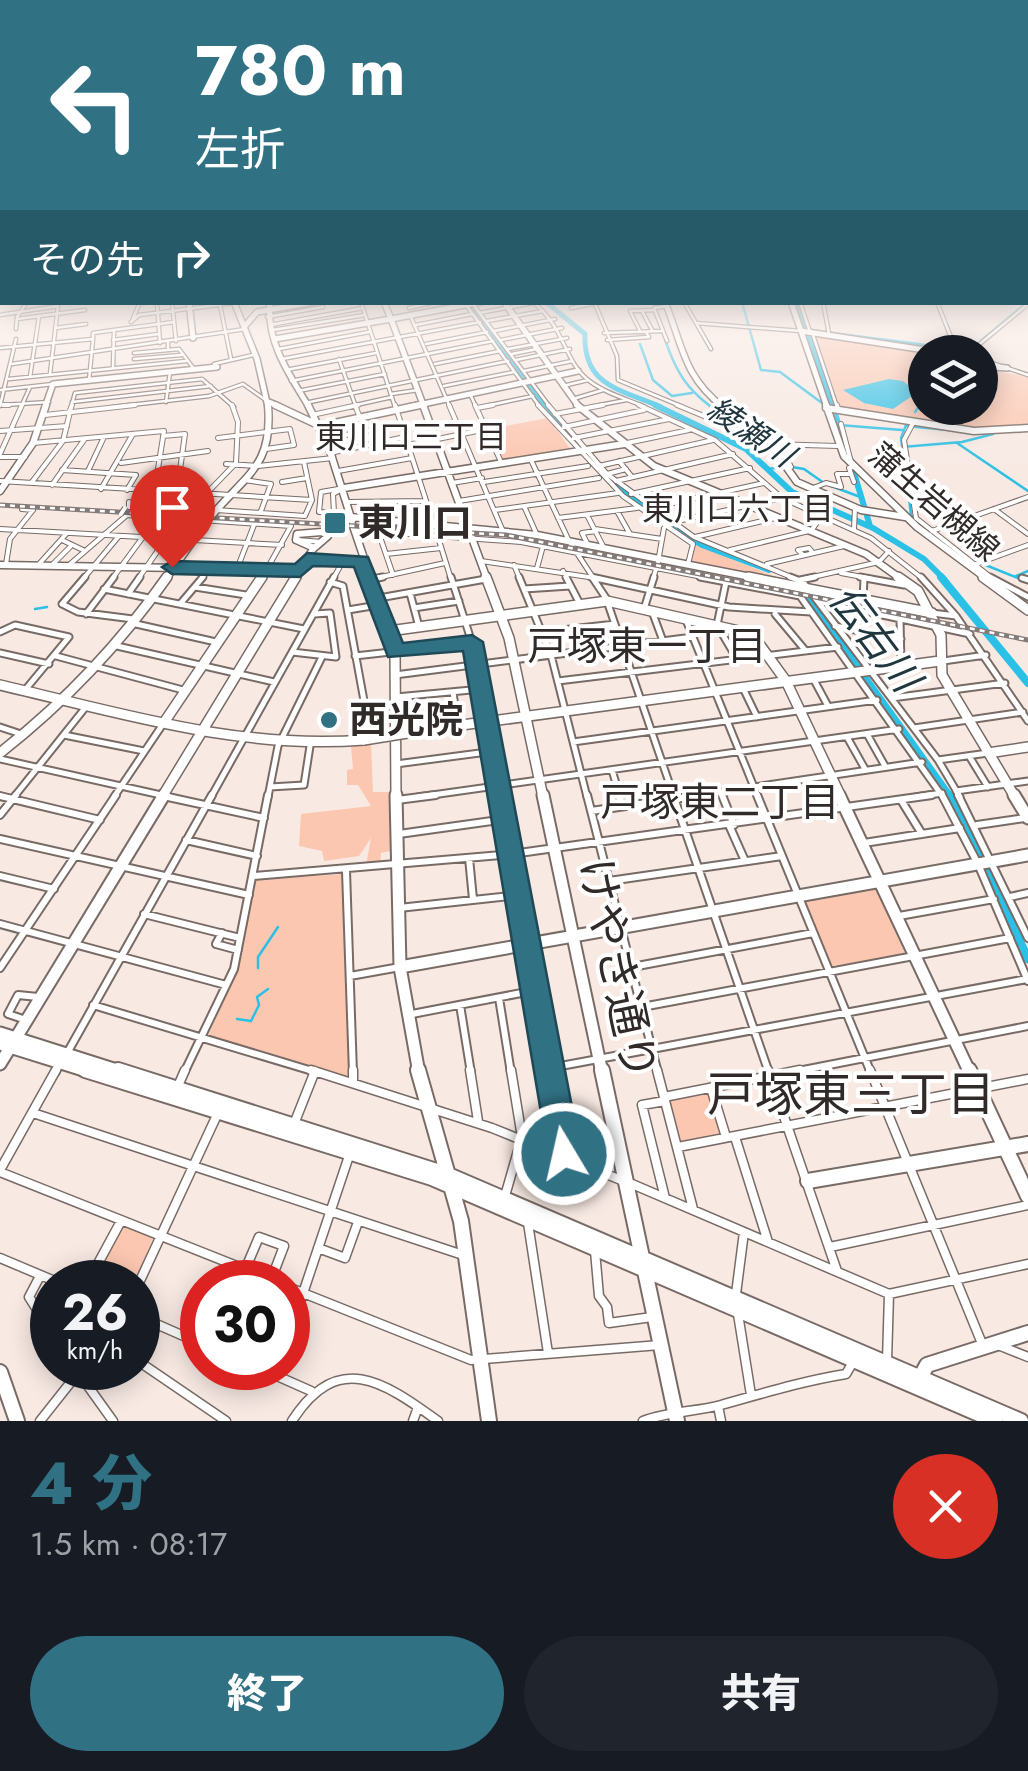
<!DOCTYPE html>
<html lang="ja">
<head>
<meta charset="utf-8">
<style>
  :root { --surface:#171b24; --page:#20242c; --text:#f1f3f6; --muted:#9ea1a6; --accent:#307184 }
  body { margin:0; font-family:Jost,"Noto Sans JP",sans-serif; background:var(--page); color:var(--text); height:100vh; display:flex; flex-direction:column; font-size:38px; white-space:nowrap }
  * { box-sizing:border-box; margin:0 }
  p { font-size:32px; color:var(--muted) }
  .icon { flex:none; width:55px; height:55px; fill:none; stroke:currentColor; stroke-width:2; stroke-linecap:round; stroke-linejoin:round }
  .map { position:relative; height:1421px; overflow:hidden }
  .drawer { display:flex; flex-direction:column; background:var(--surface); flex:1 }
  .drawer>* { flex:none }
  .banner { position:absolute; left:0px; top:0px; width:1030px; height:305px; box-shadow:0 5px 25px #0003; background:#307184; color:#fff; overflow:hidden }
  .fabs { position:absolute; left:908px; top:335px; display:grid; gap:20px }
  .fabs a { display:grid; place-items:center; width:90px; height:90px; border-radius:50%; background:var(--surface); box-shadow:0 5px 25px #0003; font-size:50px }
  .speed { position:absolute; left:30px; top:1260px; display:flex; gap:20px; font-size:50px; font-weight:700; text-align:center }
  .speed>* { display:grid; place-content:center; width:130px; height:130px; border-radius:50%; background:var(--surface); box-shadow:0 5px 25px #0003; line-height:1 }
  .speed small { font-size:25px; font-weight:400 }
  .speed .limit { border:15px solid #d22; background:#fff; color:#111 }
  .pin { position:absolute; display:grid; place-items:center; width:85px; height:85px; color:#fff; margin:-102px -42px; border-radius:50% 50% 50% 0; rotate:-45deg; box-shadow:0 0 10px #0007 }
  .pin .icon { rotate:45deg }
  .me { position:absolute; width:110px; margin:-55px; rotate:351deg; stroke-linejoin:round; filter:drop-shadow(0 0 8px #0008) }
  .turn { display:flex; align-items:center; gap:35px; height:210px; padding:0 30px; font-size:45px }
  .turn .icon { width:130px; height:130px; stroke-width:2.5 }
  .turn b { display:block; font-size:70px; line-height:85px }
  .then { display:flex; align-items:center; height:95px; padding:0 30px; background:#0003; gap:20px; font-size:38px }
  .round { display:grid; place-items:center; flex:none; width:105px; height:105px; border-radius:52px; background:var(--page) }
  .headline { display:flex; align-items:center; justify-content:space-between; height:170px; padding:0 30px }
  h1 { font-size:60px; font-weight:800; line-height:75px; color:var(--accent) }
  .action { display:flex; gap:20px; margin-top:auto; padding:20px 30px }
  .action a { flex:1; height:115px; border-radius:60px; background:var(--accent); color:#fff; font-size:40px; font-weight:800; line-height:115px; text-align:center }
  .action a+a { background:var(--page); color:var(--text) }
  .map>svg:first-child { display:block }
  .green { fill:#fcc7b1 }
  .water { fill:#2bc0e6 }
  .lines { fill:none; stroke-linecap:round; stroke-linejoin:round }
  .stream { stroke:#2bc0e6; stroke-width:2.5 }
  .river-far3 { stroke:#2bc0e6; stroke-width:5 }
  .river-far2 { stroke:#2bc0e6; stroke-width:6 }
  .river-far1 { stroke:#2bc0e6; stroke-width:8 }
  .river { stroke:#2bc0e6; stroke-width:9 }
  .street-far4-casing { stroke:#786b66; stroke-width:5 }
  .street-far3-casing { stroke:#786b66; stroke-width:6 }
  .street-far2-casing { stroke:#786b66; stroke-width:9 }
  .street-far1-casing { stroke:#786b66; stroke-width:10 }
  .street-casing { stroke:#786b66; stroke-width:11 }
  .secondary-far4-casing { stroke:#786b66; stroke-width:8 }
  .secondary-far3-casing { stroke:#786b66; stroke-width:9 }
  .secondary-far2-casing { stroke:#786b66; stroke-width:12 }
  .secondary-far1-casing { stroke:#786b66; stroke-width:15 }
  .secondary-casing { stroke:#786b66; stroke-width:18 }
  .highway-casing { stroke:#786b66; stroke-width:4 }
  .street-far4 { stroke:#fff; stroke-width:2.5 }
  .street-far3 { stroke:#fff; stroke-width:4 }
  .street-far2 { stroke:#fff; stroke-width:5 }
  .street-far1 { stroke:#fff; stroke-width:6 }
  .street { stroke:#fff; stroke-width:8 }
  .secondary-far4 { stroke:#fff; stroke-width:5 }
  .secondary-far3 { stroke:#fff; stroke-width:6 }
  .secondary-far2 { stroke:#fff; stroke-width:9 }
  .secondary-far1 { stroke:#fff; stroke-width:11 }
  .secondary { stroke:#fff; stroke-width:14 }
  .highway { fill:#fff; fill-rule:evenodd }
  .rail-casing { stroke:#847a77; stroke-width:5 }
  .rail { stroke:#fff; stroke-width:2.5; stroke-dasharray:5; stroke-linecap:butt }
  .street-bridge-casing { stroke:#786b66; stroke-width:6; stroke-linecap:butt }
  .secondary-bridge-far1-casing { stroke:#786b66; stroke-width:9; stroke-linecap:butt }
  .secondary-bridge-casing { stroke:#786b66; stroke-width:12; stroke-linecap:butt }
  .street-bridge { stroke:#fff; stroke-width:4 }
  .secondary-bridge-far1 { stroke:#fff; stroke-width:6 }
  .secondary-bridge { stroke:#fff; stroke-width:9 }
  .route { fill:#307184; stroke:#1f4956; stroke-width:2.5 }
  .poi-dot { fill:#307184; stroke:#fff; stroke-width:4 }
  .labels { text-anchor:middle; stroke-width:8; stroke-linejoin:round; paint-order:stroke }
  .far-water-label { font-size:32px; font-style:italic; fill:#20373f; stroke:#fff }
  .far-neighbourhood-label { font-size:32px; fill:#302a28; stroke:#fff }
  .far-street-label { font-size:32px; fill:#302a28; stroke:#fff }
  .poi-label { font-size:38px; font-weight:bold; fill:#302a28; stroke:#fff; text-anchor:start }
  .water-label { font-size:40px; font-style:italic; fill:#20373f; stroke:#fff }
  .neighbourhood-label { font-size:40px; fill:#302a28; stroke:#fff }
  .near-street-label { font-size:45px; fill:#302a28; stroke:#fff }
  .near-neighbourhood-label { font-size:48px; fill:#302a28; stroke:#fff }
</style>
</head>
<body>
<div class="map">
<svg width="1028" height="1421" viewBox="0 0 1028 1421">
  <rect width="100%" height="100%" fill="#f8e9e3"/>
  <path class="green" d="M815,334l110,18v56h55v-40l48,9v49c-15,-6 -24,3 -38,5 -49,5 -102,-17 -150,-24z
    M548,418l24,33 -70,10 -13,-32z
    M695,544l98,40 -103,-22z
    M371,743l2,49h18l-1,59 -9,2 -1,11 -14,1 5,-27 -12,18 -35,5 -2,-10 -23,-5 2,-32 70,-8 -13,-21h-11v-15l6,-1 -2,-23z
    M344,874l5,203 -141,-41 28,-63 17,-93z
    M877,886l29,70 -76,10 -26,-67z
    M708,1091l14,46 -42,6 -11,-45z
    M123,1226l30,12 -18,44h-43z"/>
  <path class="water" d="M889,379l14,2 10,8 -1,7 -19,13 -29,-6 -21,-13z"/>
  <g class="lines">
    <path class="stream" d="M653,302c24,76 25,85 93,129
      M742,302l19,68 19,2 42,31
      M817,331l117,15
      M982,340l45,-38
      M640,344l13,36 19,16 20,-3
      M965,352l11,-7
      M1013,369l15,5
      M915,412l10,-14
      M839,425l63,5
      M906,425l-5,13 10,76
      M906,426l43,4
      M957,443l71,48
      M902,447l60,-5 31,-8
      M753,455l2,-16
      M792,467l12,2 20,14
      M767,469l17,-2
      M831,486l32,12
      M912,516l16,15
      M983,564l35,14
      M1016,576l12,-5
      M35,609l12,-2
      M258,968v-11l20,-30
      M237,1019l14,2 8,-16 -2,-8 11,-8"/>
    <path class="river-far3" d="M468,302l77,105
      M546,302l39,32c-2,52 35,55 76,73
      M797,302l36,105"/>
    <path class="river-far2" d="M543,405l18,24
      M655,405l91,44 46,43 81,36 51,31 20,20
      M832,405l12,36
      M851,463l19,63
      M608,479l44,35
      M668,525l34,20 67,25"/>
    <path class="river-far1" d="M941,577l87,106
      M799,586l151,211"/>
    <path class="river" d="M949,795l79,164"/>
    <defs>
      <path id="street-far4" d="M0,271l2,4
        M0,302l2,-20
        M157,302l3,41
        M172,302l4,39
        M248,302h12
        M361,302l34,105
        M464,302l76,105
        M533,302c32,26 31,58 54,77 15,13 40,20 58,28
        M684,302l27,47
        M800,302l10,30
        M823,302l6,32
        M937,302l19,48
        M472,303l78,104
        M595,304l22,52 1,24 65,27
        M220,305l11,54
        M409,308l27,-6
        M571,308l32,-6
        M642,311l10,19
        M479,313l54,-10
        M0,315l58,-9 -8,68
        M410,315l40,92
        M267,317l56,-10
        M17,319l68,-9
        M132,321l8,-19
        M487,321l56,-10
        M131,322l8,-7 95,-12
        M696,323l105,8
        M270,325l93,-17
        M416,325l56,-11
        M55,328l31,-4
        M16,329l1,-12 10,-15
        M114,330l60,-8
        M273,330l92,-15
        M494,331l61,-12
        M640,331l-10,-20 24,-1
        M812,332l25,75
        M604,333l58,-2
        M113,340l46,-6
        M501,340l61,-12
        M607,340l42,-3 -3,-5
        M168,341v9l11,-1 15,20
        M667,341l-13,-33 14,-2
        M426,344l61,-12
        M924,347l38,5
        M0,348l93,-9v-6l21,-3 -1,38
        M279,349l90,-17
        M508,349l59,-11
        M970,352l58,-48
        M134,353l34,-3
        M512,354l25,-5
        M134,359l47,-4
        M282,359l198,-37
        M339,359l17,48
        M980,359l48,16
        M516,360l54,-11
        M12,364l233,-35
        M435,364l65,-13
        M217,367l-3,-3 39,-9
        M286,370l90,-17
        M524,371l48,-10
        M30,377l9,-61
        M9,379l177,-18
        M89,381l4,-42
        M291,381l202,-40
        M444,386l70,-14
        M563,386l25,-6
        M0,390l53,-6
        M298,391l87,-17
        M391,394l27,-4
        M470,394l6,13
        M573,399l30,-9
        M72,402l139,-16
        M166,402l4,-30
        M305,403l203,-42
        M3,405l46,-3
        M0,406l16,-67
        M21,407l9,-20
        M71,407l4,-14 127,-14 32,28
        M113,407l96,-11 34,-12 24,17
        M347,407l45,-10
        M481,407l52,-11
        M590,407l36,-7"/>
      <path id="street-far3" d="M3,405h6
        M355,405l5,13
        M395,405l38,117
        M449,405l53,124
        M475,405l27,59
        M538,405l85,91 70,48 -5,20
        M548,405l59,69 87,63 102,42
        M639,405l76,35 67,58 89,40 52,41
        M677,405l85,35
        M837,405l1,4
        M477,408l16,-3
        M69,413l3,-8
        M555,414l48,-9
        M45,415l90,-10
        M312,415l46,-10
        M913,423l-9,17 12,78 77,61
        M841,424l10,38
        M564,427l80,-17
        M0,431l67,-5
        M163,436l22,-2 -6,43
        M218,438l72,-9 4,16 -28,4
        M574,438l95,-19
        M326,439l75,-15
        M33,443l131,-12 -7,44 37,2
        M627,443l62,-13
        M770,444l68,2
        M780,444l11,23h-4
        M408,445l79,-16
        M330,453l75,-16
        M0,454l22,-49
        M0,457h25
        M531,460l38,81 25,38
        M619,461l13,16
        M121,463l87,-12
        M226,464l32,2 75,-8
        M599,466l114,-26
        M853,467l-4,1 5,14
        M62,470l74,5 -9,15
        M88,471l16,-34
        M338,471l74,-13
        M607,474l19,-5
        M244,480l27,4 -10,27
        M0,481l312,19
        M616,481l117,-27
        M32,482l31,-41 7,-29
        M282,482l25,-4
        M484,482l104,-16
        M452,483l30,-5
        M52,485l32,-45
        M344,488l-11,6 1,19 -15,-1 2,-20z
        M813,488l13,-5 15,4 -4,-13h14
        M101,489l32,-55
        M207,493l29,-30 2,-41 -6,-17
        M631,494l119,-26
        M459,501l140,-23
        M129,502v5l85,5
        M347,502l79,-1
        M524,506l13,29
        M651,508l113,-25
        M170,509l24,-32
        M994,509l34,25
        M216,510l89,6 7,-16 -8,-38
        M495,510l123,-17
        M617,511l13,23
        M587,515l17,33
        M558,518l79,-10
        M673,522l109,-24
        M0,529l282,16
        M595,529l67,10
        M854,529l1,-21
        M354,530l167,12 192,37
        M378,531l15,44
        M811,531l11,-16
        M932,531l96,-34
        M437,534l14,45
        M695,537l80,-19
        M62,540l21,10
        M298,540l24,2
        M588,545l-6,-12 14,-2
        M730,550l79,-19
        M386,554l55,-6
        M803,555l-5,-5 11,-2 4,5
        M481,561l121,18
        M658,562l6,-34
        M6,564l4,-25 23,-29 -11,-1
        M39,564l28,-31
        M53,564l17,-17
        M767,564l77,-18
        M976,564l52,-19
        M69,565l58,-50 164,11 -24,43
        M514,565l6,14
        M537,568l6,-22
        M237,569l17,-44
        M563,571l4,8
        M841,573l32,6
        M83,579l36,-43
        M112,579l45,-61
        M138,579l28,-40
        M201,579l9,-11
        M333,579l10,-18
        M372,579l73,-16
        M653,579l3,-10
        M804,579l75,-17 10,-11"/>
      <path id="street-far2" d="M85,577l-23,27 16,8 55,7
        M451,577l28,88 23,132
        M519,577l32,78 36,142
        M566,577l14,27
        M591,577l138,30 82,5
        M592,577l14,21 68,199
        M700,577l100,19 143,201
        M790,577l13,5 135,178 22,37
        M860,577l44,8
        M921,577l35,39 -24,-3
        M990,577l38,20
        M1022,578l6,2
        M372,579l11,-2
        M800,580l15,-3
        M330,582l13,4 28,153
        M726,582l-9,43 20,34
        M195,587l51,8
        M104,589l200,40
        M524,589l46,-3
        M410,593l9,34
        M128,594l12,-17
        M379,598l107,-19
        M863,600l1,-22
        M818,601l152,33
        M180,604l23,-27
        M414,608l45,-7
        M644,609l10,-32
        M348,610l30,-5
        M86,614l28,-37
        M653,614l10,27
        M775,614l30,36
        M956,616l72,105
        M900,619l1,47
        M686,620l72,177
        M136,624l80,18
        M835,626l66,13
        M0,632l15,-7 54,12 -44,53
        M544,632l71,-8
        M117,646l157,36
        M292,652l44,5 -6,-44 -16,1
        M0,653l49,11
        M56,656l127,34
        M355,656l116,-13
        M943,661l43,-6
        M395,675l298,-38
        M814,680l14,26
        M558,681l280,-34
        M743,688l14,29
        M453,692l4,30
        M396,697l86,-8
        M892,698l113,-15
        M0,727l21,7
        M914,728l109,-16
        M867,734l18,32
        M64,735l80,16
        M847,737l18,32
        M573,742l304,-42
        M969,756l19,31
        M0,759l170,38
        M938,760l50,-7
        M396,764l99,-13
        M612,770l8,27
        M270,787l34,-2 6,-39
        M956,791l72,-10
        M721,792l2,5
        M0,796l4,1
        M14,797l71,-89
        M114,797l49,-73
        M211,797l123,-220
        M268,797l10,-51 44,-89
        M418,797l481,-68
        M686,797l236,-35
        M916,797l26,-4"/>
      <path id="street-far1" d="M159,795l105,23
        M502,795l48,278
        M587,795l71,278
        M619,795l3,10
        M673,795l96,278
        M722,795l12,30
        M757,795l114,278
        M942,795l36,69 50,117
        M958,795l70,143
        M0,796l100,24
        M397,800l39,-5
        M901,800l21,34
        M591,811l111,-16
        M0,815l16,-20
        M729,825l16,36
        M977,825l48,-7
        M399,834l107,-15
        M0,839l249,56
        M186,840l71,16
        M864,843l96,-15
        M469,858l4,41
        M346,871l7,202
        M0,876l54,13
        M253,876l259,-22 420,-59
        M609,881l173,-25
        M1010,897l18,-4
        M399,908l120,-13
        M144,914l96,24
        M899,916l95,-17
        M0,924l226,61
        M222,933l-6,11 22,6
        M632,967l181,-34
        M0,968l116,-173
        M350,976l50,-9
        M499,998l12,75
        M93,1005l226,68
        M460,1005l11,68
        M642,1007l368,-69
        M412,1014l125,-24
        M23,1019l-15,-5 10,-19 20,2
        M66,1055l146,-260
        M550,1068l477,-89
        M55,1073l5,-9
        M184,1073l50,-104 34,-174
        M788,1073l240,-47"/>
      <path id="street" d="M311,1070l181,58 129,52
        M353,1070v13
        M470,1070l8,51
        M549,1070l15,84
        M657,1070l36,139
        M768,1070l69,201
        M870,1070l113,276
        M178,1086l7,-16
        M711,1088l15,49
        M664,1097l136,-27
        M665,1101l-23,4 23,93
        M33,1113l430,142
        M294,1124l21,-53
        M735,1137l33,105
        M678,1147l350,-68
        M0,1170l56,-100
        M0,1172l277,110
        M632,1184l257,110 139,-30
        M505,1196l17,-59 -11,-67
        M528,1223l20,130
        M830,1247l198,-42
        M318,1248l27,10 13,-36
        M595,1251l4,45 8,11 2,16 43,-6
        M0,1258l57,24
        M245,1270l14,-33 25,9 -13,34
        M40,1276l-11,21 23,36
        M88,1282l33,-61
        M138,1285l79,-170
        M288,1287l183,73 189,-15
        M736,1294l8,-62
        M738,1314l13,81
        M138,1316l64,28
        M288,1338l61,-182
        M998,1345l30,12
        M138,1361l88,60
        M887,1361l2,-67
        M75,1368l38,53
        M259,1368l52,23
        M718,1406l3,15
        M40,1421l42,-53
        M292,1421c45,-71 91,-40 146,0
        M413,1421l5,-14
        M643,1421c26,-10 52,-9 78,-16 43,-12 82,-24 125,-31l7,-12"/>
      <path id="secondary-far4" d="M189,302l4,36
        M234,302l23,57 11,48
        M270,302c-4,40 19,72 39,105
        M504,302l75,105
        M665,302c18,44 18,74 58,105
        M791,302l36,105
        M244,327l13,-15 57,-10
        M801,331l137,21
        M275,339l116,-20 -7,-17
        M980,366l27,2
        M269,402l11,5
        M45,407l8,-23 164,-17
        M409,407l169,-36
        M424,407l-33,-88 90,-17"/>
      <path id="secondary-far3" d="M275,405l45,21 100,-21
        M308,405l21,43 23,73
        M423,405l64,174
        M577,405l77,61 212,88 35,25
        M720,405l50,39 27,38 64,28 44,7
        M826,405l18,51 73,71 70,52
        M826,408l148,23 54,-3
        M344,488l280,-44
        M0,491l33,-48 13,-38
        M213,514c35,-41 60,-49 55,-109
        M351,517l186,18 224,44
        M353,526l18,53
        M307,559l54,2
        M0,565l301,5
        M166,579l42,-60
        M260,579l7,-10
        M295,579l18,-30 15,-13 -6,-4 -25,2 -1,6 18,8"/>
      <path id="secondary-far2" d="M370,577l25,75 1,145
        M486,577l23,61 34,159
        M748,577l184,36
        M898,577l20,14 23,44 1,40 73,122
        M983,577l45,33
        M389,631l218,-30 145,33 34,47 55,116
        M0,685c121,28 239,65 364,55
        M165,721l97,-144
        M432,729l508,-68
        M0,753c65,-51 120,-109 167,-176
        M988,753l40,-6
        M162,797l134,-220"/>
      <path id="secondary-far1" d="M396,795l4,172 19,106
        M543,795l59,278
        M839,795l131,278
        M1014,795l14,23
        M400,967l628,-112
        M0,1033l126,40
        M0,1044l93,29
        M0,1064l164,-269"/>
      <path id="secondary" d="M85,1070l347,108 563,243
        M118,1070l328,104 575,247
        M418,1070l43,151 28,200
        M602,1070l75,351
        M969,1070l59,126
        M808,1181l220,-37
        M0,1372l17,49
        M920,1378l7,-13 101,-32"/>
      <path id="highway" d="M0,273h2v10h-2z"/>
    </defs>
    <use href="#street-far4" class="street-far4-casing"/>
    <use href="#street-far3" class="street-far3-casing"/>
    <use href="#street-far2" class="street-far2-casing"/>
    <use href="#street-far1" class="street-far1-casing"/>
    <use href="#street" class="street-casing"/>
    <use href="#secondary-far4" class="secondary-far4-casing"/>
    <use href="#secondary-far3" class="secondary-far3-casing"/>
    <use href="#secondary-far2" class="secondary-far2-casing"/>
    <use href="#secondary-far1" class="secondary-far1-casing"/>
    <use href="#secondary" class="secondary-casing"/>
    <use href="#highway" class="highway-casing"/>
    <use href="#street-far4" class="street-far4"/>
    <use href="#street-far3" class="street-far3"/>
    <use href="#street-far2" class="street-far2"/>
    <use href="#street-far1" class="street-far1"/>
    <use href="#street" class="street"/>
    <use href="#secondary-far4" class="secondary-far4"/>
    <use href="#secondary-far3" class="secondary-far3"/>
    <use href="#secondary-far2" class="secondary-far2"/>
    <use href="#secondary-far1" class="secondary-far1"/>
    <use href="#secondary" class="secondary"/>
    <use href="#highway" class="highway"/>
    <defs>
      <path id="rail" d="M0,505l506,30 522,105"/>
    </defs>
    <use href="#rail" class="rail-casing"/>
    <use href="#rail" class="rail"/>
    <defs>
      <path id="street-bridge" d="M121,514l4,-6"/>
      <path id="secondary-bridge-far1" d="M208,519l5,-5"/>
      <path id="secondary-bridge" d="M364,740l68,-11"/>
    </defs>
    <use href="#street-bridge" class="street-bridge-casing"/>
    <use href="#secondary-bridge-far1" class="secondary-bridge-far1-casing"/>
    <use href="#secondary-bridge" class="secondary-bridge-casing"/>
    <use href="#street-bridge" class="street-bridge"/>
    <use href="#secondary-bridge-far1" class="secondary-bridge-far1"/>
    <use href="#secondary-bridge" class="secondary-bridge"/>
  </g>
  <linearGradient id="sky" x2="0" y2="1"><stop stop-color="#5cb9e7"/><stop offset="0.58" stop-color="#fcf5f2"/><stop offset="1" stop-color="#fcf5f2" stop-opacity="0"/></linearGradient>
  <rect width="1028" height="469" fill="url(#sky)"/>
  <path class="route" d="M307,553l61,4 35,86 69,-8 11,7 98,512 -5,12 -12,5 -12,-5 -4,-12 -85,-503 -75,6 -34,-90 -41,-1 -13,11 -128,-3 -10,-7 10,-6 123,3z"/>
  <g class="poi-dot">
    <rect x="323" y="511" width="24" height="24" rx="5"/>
    <circle cx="329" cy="720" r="10"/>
  </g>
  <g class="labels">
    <g class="far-water-label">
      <text transform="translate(751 432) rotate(34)" y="11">綾瀬川</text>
    </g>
    <g class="far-neighbourhood-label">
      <text x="411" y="448">東川口三丁目</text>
      <text x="738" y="520">東川口六丁目</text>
    </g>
    <g class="far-street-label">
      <text transform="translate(934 502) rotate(41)" y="11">蒲生岩槻線</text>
    </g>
    <g class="poi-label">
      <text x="358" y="536">東川口</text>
      <text x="349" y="733">西光院</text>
    </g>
    <g class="water-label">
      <text transform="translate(875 638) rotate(53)" y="14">伝右川</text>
    </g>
    <g class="neighbourhood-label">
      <text x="647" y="660">戸塚東一丁目</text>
      <text x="720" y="816">戸塚東二丁目</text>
    </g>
    <g class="near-street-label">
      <text transform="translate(618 969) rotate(78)" y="16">けやき通り</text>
    </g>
    <g class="near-neighbourhood-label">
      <text x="851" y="1111">戸塚東三丁目</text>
    </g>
  </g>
</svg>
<div class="fabs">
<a><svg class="icon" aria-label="layers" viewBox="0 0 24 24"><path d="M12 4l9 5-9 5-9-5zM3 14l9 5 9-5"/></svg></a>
</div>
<div class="speed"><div>26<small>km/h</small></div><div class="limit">30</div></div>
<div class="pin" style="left:172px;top:567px;background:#d93025"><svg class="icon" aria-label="arrive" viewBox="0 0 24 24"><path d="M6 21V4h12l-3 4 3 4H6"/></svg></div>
<svg class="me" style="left:564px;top:1154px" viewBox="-20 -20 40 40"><circle r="17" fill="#307184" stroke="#fff" stroke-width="3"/><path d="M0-11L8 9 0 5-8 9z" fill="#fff"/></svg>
<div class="banner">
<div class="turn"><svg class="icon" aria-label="left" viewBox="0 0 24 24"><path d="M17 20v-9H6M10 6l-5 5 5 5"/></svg><div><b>780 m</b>左折</div></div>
<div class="then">その先<svg class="icon" aria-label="right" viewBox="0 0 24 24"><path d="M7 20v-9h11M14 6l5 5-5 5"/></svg></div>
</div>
</div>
<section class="drawer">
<div class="headline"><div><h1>4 分</h1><p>1.5 km · 08:17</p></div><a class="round" style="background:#d93025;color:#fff"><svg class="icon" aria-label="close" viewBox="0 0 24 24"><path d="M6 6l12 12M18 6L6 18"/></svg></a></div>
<div class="action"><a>終了</a><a>共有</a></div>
</section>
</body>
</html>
